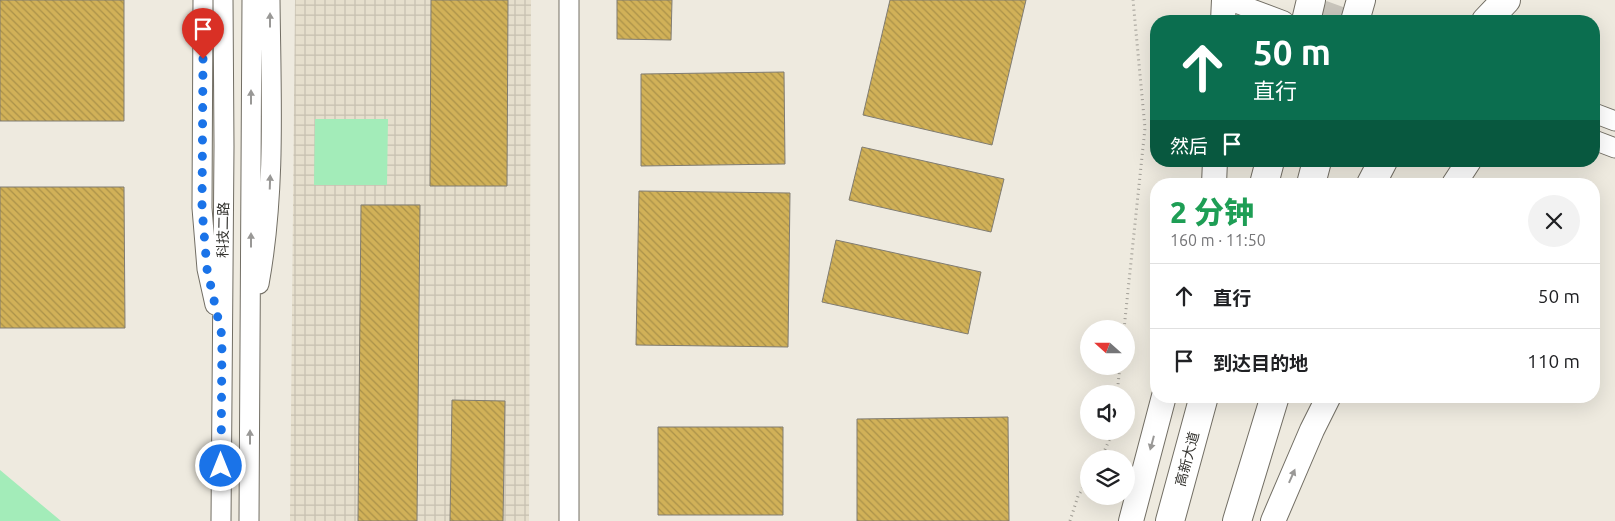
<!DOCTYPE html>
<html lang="zh">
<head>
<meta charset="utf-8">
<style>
  :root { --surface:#fff; --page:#f2f2f2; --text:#202124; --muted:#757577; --line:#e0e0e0 }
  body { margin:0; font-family:Ubuntu,"Noto Sans SC",sans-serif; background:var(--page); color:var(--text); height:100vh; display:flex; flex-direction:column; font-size:19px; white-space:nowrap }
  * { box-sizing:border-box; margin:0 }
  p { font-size:16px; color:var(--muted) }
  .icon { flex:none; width:28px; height:28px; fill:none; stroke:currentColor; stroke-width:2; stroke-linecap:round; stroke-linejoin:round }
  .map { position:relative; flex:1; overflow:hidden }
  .details { position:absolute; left:1150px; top:178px; width:450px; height:225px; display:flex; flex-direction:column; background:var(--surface); border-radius:20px; box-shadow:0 5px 20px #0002 }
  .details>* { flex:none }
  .guide { position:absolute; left:1150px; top:15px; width:450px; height:152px; border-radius:20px; box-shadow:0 5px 20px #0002; background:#0b6e4f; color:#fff; overflow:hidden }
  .needle { width:32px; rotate:291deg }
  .tools { position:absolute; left:1080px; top:320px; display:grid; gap:10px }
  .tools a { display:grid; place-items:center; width:55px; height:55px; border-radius:50%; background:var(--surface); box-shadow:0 5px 20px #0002; font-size:25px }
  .pin { position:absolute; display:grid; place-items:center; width:42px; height:42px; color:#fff; margin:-51px -21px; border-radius:50% 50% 50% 0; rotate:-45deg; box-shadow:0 0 5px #0007 }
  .pin .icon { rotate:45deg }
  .me { position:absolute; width:55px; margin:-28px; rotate:0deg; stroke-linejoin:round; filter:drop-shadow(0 0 4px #0008) }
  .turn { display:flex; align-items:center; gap:18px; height:105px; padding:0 20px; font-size:22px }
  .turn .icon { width:65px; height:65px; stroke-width:2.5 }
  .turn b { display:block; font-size:35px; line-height:42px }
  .then { display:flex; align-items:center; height:48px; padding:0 20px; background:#0003; gap:10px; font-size:19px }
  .round { display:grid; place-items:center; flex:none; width:52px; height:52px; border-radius:26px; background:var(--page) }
  .head { display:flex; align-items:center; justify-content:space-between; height:85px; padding:0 20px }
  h1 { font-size:30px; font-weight:800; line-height:38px; color:#1e9e55 }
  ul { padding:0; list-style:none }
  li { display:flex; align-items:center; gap:15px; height:65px; padding:0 20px; border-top:1px solid var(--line) }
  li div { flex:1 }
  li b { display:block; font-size:19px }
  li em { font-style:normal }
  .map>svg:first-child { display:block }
  .industrial { fill:url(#industrial-grid) }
  .green { fill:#a3ecb9 }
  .building { fill:url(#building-back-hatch); stroke:#807c72 }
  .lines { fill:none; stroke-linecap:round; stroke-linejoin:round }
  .minor-tunnel { stroke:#c9c5bc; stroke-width:19; stroke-dasharray:19 9; stroke-linecap:butt }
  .minor-casing { stroke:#726e64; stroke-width:21 }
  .major-casing { stroke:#726e64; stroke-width:26 }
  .highway-casing { stroke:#726e64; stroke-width:30 }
  .path { stroke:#a09d95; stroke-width:3; stroke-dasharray:1 4; stroke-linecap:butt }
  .minor { stroke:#fff; stroke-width:19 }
  .major { stroke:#fff; stroke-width:24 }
  .highway { stroke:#fff; stroke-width:28 }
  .oneway { fill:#999896 }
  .route { stroke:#1a73e8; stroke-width:9; stroke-dasharray:0 16.2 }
  .labels { text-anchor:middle; stroke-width:4; stroke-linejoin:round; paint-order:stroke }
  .street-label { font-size:14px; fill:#33322e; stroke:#fff }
</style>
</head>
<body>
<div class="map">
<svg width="1615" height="521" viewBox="0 0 1615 521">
  <defs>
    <pattern id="industrial-grid" width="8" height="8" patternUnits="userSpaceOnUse" patternTransform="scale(1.25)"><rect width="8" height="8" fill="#e6dfcd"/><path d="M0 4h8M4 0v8" fill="none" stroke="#c6c0b0"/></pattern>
    <pattern id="building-back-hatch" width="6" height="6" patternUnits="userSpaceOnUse" patternTransform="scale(1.25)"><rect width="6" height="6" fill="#d1b158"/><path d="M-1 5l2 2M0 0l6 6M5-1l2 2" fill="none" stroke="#aa9149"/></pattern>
  </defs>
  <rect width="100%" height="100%" fill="#eeeadf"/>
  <path class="industrial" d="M295,0h236l-2,521h-239z"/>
  <path class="green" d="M315,119h73l-1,66h-73z
    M0,470l61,51h-61z"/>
  <path class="building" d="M0,0h124v121h-124z
    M431,0h77l-1,186h-77z
    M617,0h55l-1,40 -54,-1z
    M890,0h136l-34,145 -129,-30z
    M784,72l1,92 -144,2v-92z
    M862,147l142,32 -13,53 -142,-32z
    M0,187h124l1,141h-125z
    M639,191l151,2 -2,154 -152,-2z
    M361,205h59l-3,316h-59z
    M836,240l145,32 -13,62 -146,-32z
    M452,400l53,1 -2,120h-53z
    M1008,417l1,104h-152v-102z
    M658,427h125v88h-125z"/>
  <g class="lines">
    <path class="minor-tunnel" d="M1297,0l56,21"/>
    <defs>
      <path id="minor" d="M203,0l-1,208 5,61 8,36
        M569,0v521
        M1228,0l56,21
        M1594,113l21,8
        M1594,140l21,8
        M259,284c17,-93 12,-189 11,-284
        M221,521l3,-375 -1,-146
        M249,521l3,-521"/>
      <path id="major" d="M1223,21l1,-21
        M1214,184l1,-23
        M1454,184l15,-23
        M1131,521l33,-125
        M1273,521l39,-91 17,-34"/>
      <path id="highway" d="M1306,21l5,-21
        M1355,21l6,-21
        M1486,21l20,-21
        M1264,184l6,-23
        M1311,184l6,-23
        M1371,184l12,-23
        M1170,521l34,-125
        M1237,521l38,-125"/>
    </defs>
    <use href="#minor" class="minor-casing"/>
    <use href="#major" class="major-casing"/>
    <use href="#highway" class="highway-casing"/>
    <path class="path" d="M1124,329l21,-201 -12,-128
      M1117,394l3,-28
      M1101,459l12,-28
      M1070,521l8,-25 11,-17"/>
    <use href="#minor" class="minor"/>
    <use href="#major" class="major"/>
    <use href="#highway" class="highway"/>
  </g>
  <defs><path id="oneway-solid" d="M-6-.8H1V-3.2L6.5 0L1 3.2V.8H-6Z" transform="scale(1.25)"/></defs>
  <g class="oneway">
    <use href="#oneway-solid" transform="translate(270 20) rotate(-90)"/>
    <use href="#oneway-solid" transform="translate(251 97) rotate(-90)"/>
    <use href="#oneway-solid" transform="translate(270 182) rotate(-88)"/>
    <use href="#oneway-solid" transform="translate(251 240) rotate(-90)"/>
    <use href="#oneway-solid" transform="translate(250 437) rotate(-90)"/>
    <use href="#oneway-solid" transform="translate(1152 443) rotate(105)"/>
    <use href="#oneway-solid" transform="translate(1292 476) rotate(-66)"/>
  </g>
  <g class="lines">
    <path class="route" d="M203,59l-1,149 5,61 15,67 -1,130"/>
  </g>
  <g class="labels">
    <g class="street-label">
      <text transform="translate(223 230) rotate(-89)" y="5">科技二路</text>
      <text transform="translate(1187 459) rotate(-75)" y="5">高新大道</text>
    </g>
  </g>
</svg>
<div class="tools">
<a><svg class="needle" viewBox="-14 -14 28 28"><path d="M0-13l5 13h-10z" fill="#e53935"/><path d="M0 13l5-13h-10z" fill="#757577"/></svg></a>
<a><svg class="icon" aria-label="sound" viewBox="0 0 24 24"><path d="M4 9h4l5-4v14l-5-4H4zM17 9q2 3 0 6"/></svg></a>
<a><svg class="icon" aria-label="layers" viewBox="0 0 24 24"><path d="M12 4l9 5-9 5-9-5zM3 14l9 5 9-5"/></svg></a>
</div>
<div class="pin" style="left:203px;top:59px;background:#d93025"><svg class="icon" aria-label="arrive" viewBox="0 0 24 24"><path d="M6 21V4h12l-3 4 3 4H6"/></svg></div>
<svg class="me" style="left:221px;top:466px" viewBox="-20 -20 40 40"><circle r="17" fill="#1a73e8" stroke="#fff" stroke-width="3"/><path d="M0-11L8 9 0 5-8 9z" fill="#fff"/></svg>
<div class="guide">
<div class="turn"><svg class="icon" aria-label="ahead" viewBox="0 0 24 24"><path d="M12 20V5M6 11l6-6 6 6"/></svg><div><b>50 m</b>直行</div></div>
<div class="then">然后<svg class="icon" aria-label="arrive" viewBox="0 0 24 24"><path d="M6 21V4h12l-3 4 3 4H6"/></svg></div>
</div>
<section class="details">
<div class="head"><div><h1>2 分钟</h1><p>160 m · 11:50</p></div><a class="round"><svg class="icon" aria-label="close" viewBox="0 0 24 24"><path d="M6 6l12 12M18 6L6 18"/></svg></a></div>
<ul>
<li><svg class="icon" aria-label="ahead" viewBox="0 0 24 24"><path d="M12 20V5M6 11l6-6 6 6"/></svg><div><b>直行</b></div><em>50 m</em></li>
<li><svg class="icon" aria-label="arrive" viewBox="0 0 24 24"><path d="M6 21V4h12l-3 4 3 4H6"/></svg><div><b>到达目的地</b></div><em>110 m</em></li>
</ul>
</section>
</div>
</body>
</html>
